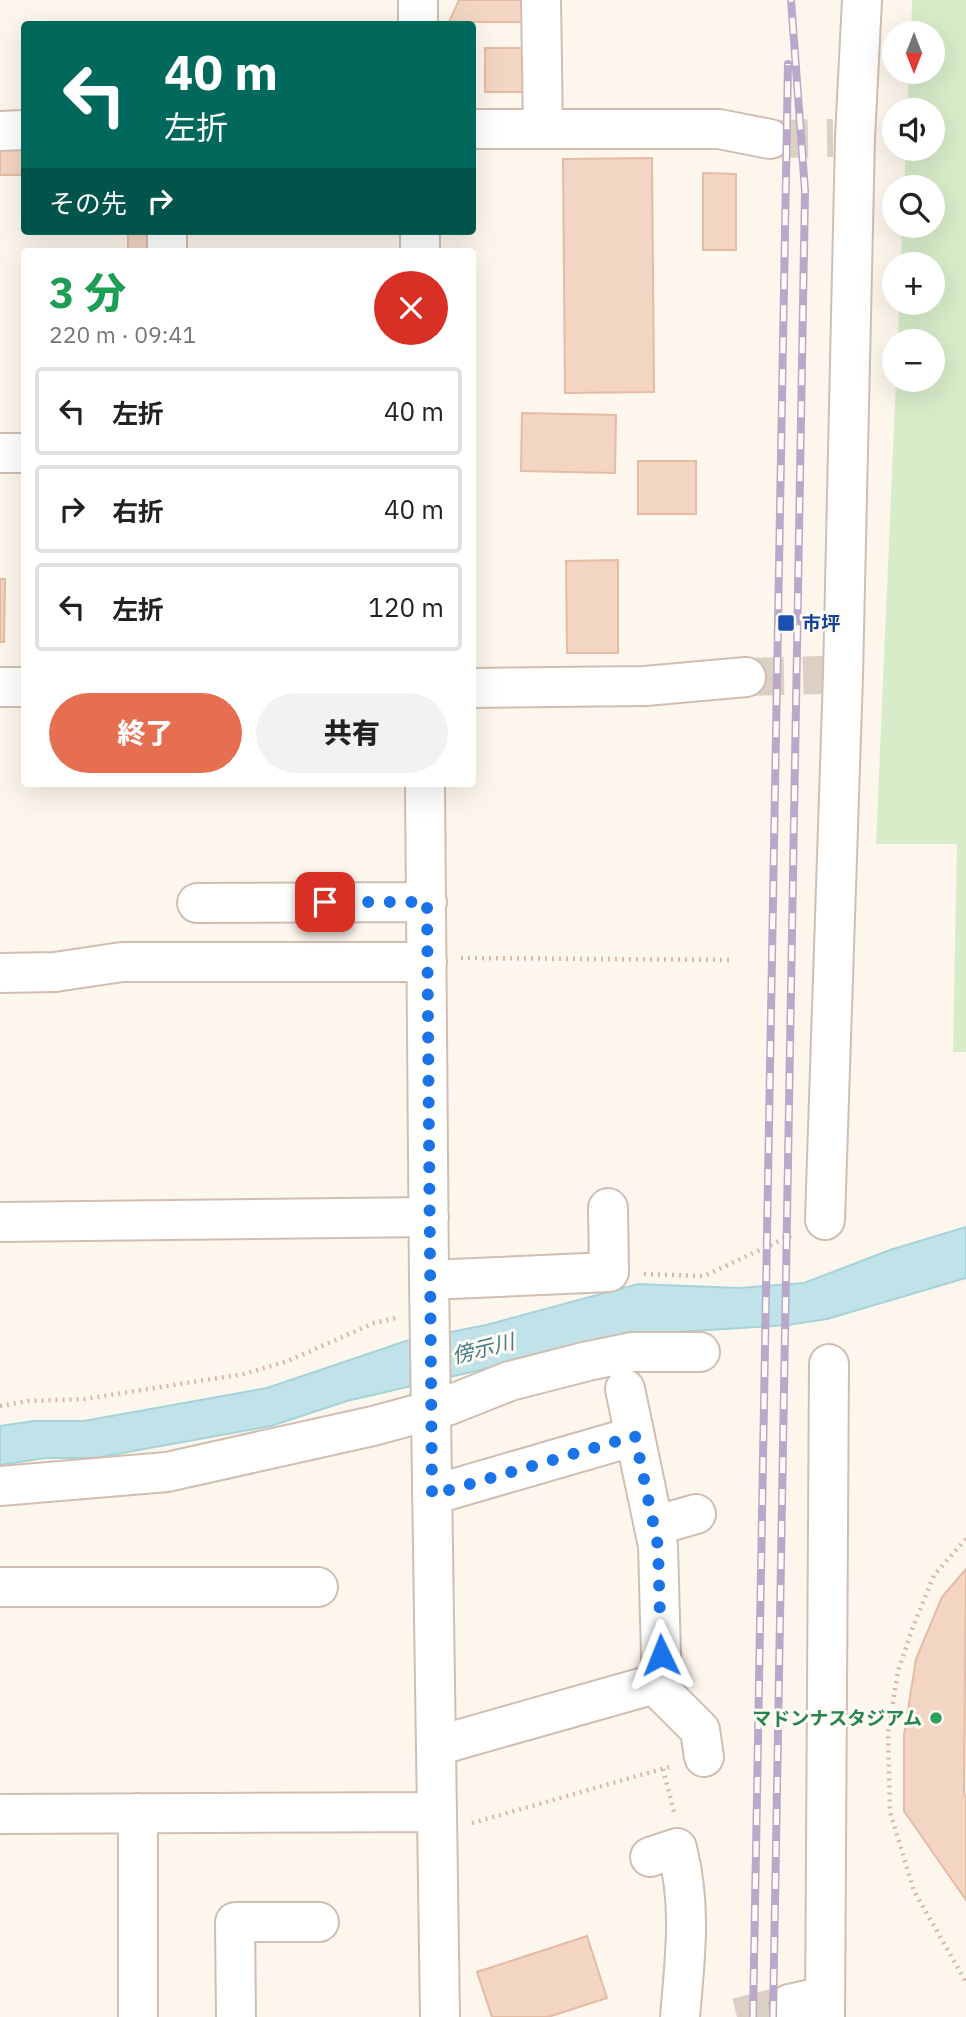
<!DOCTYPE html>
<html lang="ja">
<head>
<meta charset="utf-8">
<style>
  :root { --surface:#fff; --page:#f2f2f2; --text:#222; --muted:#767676; --line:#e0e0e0; --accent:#e76f51 }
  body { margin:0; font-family:"IBM Plex Sans","Noto Sans JP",sans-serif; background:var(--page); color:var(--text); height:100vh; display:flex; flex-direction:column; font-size:26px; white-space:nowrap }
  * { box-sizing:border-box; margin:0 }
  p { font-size:23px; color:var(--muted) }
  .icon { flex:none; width:38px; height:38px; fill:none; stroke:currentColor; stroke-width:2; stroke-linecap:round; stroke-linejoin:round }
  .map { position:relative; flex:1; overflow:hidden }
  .panel { position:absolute; left:21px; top:248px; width:455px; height:539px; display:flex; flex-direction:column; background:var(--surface); border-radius:7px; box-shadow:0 7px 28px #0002 }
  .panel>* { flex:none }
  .top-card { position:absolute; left:21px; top:21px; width:455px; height:214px; border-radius:7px; box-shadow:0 7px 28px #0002; background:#00695c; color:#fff; overflow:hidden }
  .needle { width:46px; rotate:180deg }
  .buttons { position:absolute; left:882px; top:21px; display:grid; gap:14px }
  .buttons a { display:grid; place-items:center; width:63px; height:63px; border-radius:50%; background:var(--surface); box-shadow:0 7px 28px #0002; font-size:35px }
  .pin { position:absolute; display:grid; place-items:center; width:60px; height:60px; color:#fff; margin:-30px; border-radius:14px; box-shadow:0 4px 10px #0006 }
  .me { position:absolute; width:77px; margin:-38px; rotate:358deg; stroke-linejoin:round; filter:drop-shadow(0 0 5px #0008) }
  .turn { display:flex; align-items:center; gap:24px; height:147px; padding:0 28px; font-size:32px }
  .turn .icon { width:91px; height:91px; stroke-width:2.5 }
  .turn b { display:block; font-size:49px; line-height:60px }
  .then { display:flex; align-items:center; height:66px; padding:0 28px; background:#0003; gap:14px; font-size:26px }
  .round { display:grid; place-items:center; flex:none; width:74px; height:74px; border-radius:37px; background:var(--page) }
  .headline { display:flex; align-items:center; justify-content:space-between; height:119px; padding:0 28px }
  h1 { font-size:42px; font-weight:800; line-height:52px; color:#1e9e55 }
  .cta { display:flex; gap:14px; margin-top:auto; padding:14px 28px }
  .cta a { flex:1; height:80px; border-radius:42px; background:var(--accent); color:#fff; font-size:28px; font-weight:800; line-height:80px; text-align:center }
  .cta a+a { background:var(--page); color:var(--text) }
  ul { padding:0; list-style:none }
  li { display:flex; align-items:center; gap:21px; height:88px; margin:0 14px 10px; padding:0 14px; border:4px solid var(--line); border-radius:7px }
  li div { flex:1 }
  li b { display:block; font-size:26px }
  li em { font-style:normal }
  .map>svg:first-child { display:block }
  .green { fill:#d8ecc9 }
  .water { fill:#bfe3e8; stroke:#a5d3da; stroke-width:2 }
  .building { fill:#f3d5c3; stroke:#e6bba3; stroke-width:2 }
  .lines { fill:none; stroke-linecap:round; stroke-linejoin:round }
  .minor-tunnel { stroke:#dcd0c4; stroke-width:38; stroke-dasharray:38 19; stroke-linecap:butt }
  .minor-casing { stroke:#d1beb0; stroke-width:42 }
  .path { stroke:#d9b8a5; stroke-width:4.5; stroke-dasharray:2 5; stroke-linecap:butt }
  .minor { stroke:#fff; stroke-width:38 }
  .rail-casing { stroke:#b9a8c9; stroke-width:8 }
  .rail { stroke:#fffaf3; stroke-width:5; stroke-dasharray:16; stroke-linecap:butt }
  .route { stroke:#1a73e8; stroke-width:12; stroke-dasharray:0 21.6 }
  .transit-dot { fill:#1a4fb4; stroke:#fffaf3; stroke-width:2.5 }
  .leisure-dot { fill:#2e9e5b; stroke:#fffaf3; stroke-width:2.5 }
  .labels { text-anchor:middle; stroke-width:6; stroke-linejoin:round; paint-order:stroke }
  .transit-label { font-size:19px; font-weight:bold; fill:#164399; stroke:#fffaf3; text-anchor:start }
  .leisure-label { font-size:19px; font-weight:bold; fill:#27864d; stroke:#fffaf3; text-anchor:end }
  .water-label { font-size:21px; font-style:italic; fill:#437c86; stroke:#fffaf3 }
</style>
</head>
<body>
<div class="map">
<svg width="966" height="2017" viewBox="0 0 966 2017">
  <rect width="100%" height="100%" fill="#fdf6ec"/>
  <path class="green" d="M912,0h54v1052h-13l4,-208h-81l20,-464h37v-39h-35l1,-38h34v-39h-32l1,-38h31v-39h-29l2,-38h27v-39h-26l2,-38h24v-39h-22z"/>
  <path class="water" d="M966,1227v51l-139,41 -39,6 -127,8 -82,14 -232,54 -76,25 -176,32h-50l-45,7v-39l34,-5h50l183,-33 139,-47 80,-16 152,-41 101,4 65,-5 86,-33z"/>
  <path class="building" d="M459,0h67v22h-77z
    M485,48h38v44h-38z
    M0,144h24v31h-24z
    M652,158l2,234 -89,1 -2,-234z
    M703,173l33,1v76h-33z
    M128,231h30l1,21h-31z
    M522,413l94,2 -1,58 -94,-2z
    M638,461h58v53h-58z
    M618,560v93h-51l-1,-92z
    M0,579h5l-1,63h-4z
    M966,1569l-2,225 2,3v103l-62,-89v-76l12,-76 26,-62z
    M587,1936l20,62 -59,19h-56l-15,-45z"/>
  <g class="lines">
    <path class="minor-tunnel" d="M770,139l63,-1
      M746,677l79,-2
      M737,2017l52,-13"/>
    <defs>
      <path id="minor" d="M418,0v24
        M541,0l2,129
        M472,129h247l51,10
        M0,131l24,-1
        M167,231v21
        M420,231v21
        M0,453h24
        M0,687h24
        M472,688l173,-2 101,-9
        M425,784l4,496 11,737
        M197,903l230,-1
        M0,973l55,-1 67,-10h305
        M825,1220l18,-545 12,-537 7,-138
        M0,1222l429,-5
        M429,1280l180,-8 -1,-64
        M625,1389l33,157 4,146 38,38 4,27
        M0,1486l167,-14 206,-46 74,-20 63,-25 78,-20 44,-9h68
        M432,1495l203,-59
        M654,1526l42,-12
        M0,1587h318
        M436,1746l226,-64
        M138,1813v204
        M0,1814l437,-2
        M650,1857l27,-9c15,60 8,109 3,169
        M789,2004l36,-8
        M236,2017l-1,-95h84
        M825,2017l4,-653"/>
    </defs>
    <use href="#minor" class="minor-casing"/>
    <path class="path" d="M461,958l272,2
      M644,1274l60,2 90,-42
      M0,1406l28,-5 56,-2 160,-25 44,-13 86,-38 22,-5
      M966,1539l-32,36 -21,52 -15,44 -10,61 2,80 24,79 52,91
      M663,1769l11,43
      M472,1823l197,-56"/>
    <use href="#minor" class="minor"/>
    <defs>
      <path id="rail" d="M753,2017l35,-1953
        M773,2017l32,-1826 -14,-191"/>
    </defs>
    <use href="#rail" class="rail-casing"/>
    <use href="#rail" class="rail"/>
  </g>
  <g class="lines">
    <path class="route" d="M325,902h102l5,593 203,-59 23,110 3,109"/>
  </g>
  <rect class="transit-dot" x="777" y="614" width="18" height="18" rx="3.5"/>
  <circle class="leisure-dot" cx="936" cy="1718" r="7"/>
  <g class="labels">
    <g class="transit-label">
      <text x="802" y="630">市坪</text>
    </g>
    <g class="leisure-label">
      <text x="922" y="1725">マドンナスタジアム</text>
    </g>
    <g class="water-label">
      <text transform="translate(483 1349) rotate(-14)" y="7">傍示川</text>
    </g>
  </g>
</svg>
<div class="buttons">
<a><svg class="needle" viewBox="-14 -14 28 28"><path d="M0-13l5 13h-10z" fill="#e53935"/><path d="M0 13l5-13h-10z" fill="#767676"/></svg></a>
<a><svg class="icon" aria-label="sound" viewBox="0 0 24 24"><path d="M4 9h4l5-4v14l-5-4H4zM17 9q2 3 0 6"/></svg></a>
<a><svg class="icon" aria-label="search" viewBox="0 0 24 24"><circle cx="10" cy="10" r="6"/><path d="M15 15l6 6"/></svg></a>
<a>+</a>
<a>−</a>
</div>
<div class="pin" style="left:325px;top:902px;background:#d93025"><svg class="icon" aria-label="arrive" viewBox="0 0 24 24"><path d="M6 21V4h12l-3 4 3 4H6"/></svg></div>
<svg class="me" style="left:661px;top:1655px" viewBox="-20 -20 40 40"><path d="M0-17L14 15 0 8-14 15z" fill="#1a73e8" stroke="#fff" stroke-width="4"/></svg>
<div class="top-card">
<div class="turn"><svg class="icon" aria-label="left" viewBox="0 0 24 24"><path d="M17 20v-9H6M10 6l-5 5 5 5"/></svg><div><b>40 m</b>左折</div></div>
<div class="then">その先<svg class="icon" aria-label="right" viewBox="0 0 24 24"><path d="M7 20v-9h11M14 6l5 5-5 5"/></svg></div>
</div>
<section class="panel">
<div class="headline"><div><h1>3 分</h1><p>220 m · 09:41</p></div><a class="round" style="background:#d93025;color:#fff"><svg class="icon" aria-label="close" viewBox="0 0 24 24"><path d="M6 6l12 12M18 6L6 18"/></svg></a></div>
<ul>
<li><svg class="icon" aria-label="left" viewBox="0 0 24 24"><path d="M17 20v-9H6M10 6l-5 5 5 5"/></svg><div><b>左折</b></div><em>40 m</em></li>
<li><svg class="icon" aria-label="right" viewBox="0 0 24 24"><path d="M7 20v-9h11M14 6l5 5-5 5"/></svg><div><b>右折</b></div><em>40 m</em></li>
<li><svg class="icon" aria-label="left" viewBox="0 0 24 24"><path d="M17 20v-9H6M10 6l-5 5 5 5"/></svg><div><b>左折</b></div><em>120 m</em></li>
</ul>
<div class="cta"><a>終了</a><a>共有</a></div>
</section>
</div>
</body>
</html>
